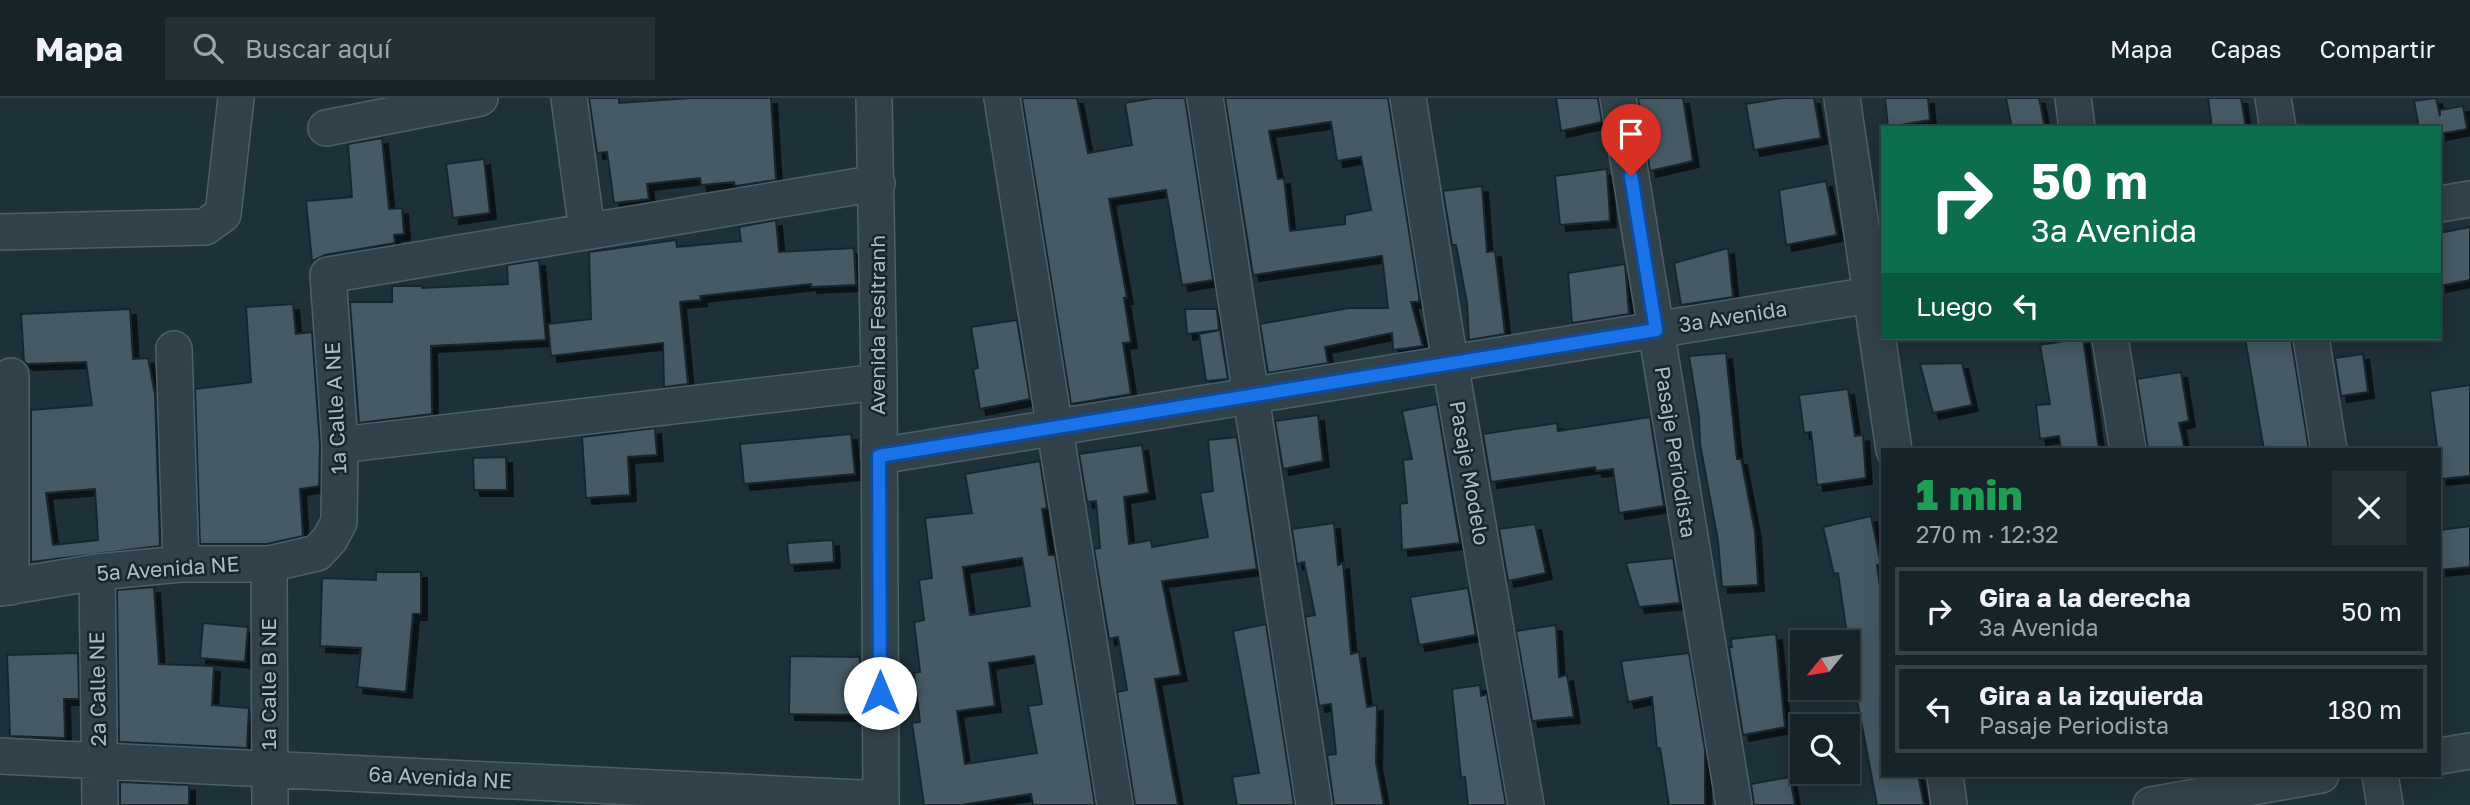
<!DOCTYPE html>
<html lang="es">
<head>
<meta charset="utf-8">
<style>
  :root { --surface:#16242a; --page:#233036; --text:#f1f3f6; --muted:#9ea4a8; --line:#354147 }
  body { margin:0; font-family:"Golos Text",sans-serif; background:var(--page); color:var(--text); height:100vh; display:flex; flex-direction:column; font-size:26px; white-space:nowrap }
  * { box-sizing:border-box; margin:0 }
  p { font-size:23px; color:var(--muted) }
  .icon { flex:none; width:38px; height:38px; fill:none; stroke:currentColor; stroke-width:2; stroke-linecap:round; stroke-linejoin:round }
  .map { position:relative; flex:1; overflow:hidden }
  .details { position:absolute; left:1881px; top:350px; width:560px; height:329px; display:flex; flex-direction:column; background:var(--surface); border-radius:0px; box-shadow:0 4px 18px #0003,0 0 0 2px var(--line) }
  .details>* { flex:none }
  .banner { position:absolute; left:1881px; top:28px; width:560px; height:214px; border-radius:0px; box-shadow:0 4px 18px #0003,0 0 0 2px var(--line); background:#0b6e4f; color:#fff; overflow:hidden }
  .needle { width:46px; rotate:240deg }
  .tools { position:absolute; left:1790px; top:532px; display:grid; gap:14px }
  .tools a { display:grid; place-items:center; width:70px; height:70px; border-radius:0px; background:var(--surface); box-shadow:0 4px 18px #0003,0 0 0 2px var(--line); font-size:35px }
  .pin { position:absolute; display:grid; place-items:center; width:60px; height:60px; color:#fff; margin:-72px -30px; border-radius:50% 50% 50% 0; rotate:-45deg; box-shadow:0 0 7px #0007 }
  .pin .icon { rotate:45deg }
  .me { position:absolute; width:77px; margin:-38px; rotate:0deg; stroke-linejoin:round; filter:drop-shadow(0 0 5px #0008) }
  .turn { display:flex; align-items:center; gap:24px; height:147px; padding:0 35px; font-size:32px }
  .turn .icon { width:91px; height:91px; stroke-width:2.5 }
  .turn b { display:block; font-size:49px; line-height:60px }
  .then { display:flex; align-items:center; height:66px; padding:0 35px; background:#0003; gap:14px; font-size:26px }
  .round { display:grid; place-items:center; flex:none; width:74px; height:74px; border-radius:0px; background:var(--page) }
  .headline { display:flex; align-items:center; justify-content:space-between; height:119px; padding:0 35px }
  h1 { font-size:42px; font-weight:800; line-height:52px; color:#1e9e55 }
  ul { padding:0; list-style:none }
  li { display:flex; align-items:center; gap:21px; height:88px; margin:0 14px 10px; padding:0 21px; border:4px solid var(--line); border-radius:0px }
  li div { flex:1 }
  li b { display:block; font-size:26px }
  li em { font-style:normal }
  header { display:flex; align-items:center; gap:42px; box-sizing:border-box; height:98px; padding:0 35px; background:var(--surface); border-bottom:2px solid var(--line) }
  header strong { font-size:33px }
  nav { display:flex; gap:38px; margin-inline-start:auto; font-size:24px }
  .search { width:490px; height:63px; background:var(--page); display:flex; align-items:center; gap:18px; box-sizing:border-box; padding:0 24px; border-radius:0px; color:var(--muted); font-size:26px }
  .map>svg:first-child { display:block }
  .building { fill:#455a65; stroke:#19282f; stroke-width:2; fill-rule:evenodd; filter:url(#shadow) }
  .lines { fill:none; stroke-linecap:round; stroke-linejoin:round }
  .minor-casing { stroke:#4f5f67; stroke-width:38 }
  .minor { stroke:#314149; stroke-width:35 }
  .route-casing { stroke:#114b97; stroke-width:18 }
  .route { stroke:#1a73e8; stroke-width:12 }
  .labels { text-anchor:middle; stroke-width:5; stroke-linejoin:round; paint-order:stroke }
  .street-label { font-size:21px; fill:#abbcc6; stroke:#17262d }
</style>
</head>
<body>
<header>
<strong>Mapa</strong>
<div class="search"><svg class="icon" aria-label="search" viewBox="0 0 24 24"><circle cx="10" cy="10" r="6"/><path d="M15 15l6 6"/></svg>Buscar aquí</div>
<nav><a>Mapa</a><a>Capas</a><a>Compartir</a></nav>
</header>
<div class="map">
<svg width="2470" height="707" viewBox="0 0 2470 707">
  <defs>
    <filter id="shadow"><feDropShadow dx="6" dy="6" stdDeviation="0" flood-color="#0009"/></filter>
  </defs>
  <rect width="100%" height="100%" fill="#1e3038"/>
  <path class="building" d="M589,0h30v5l73,-5h79l5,82 -41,6 -1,-4 -33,3 -1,-7 -53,6 2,15 -35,4 -7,-51 -10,1z
    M1022,0h55l11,55 44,-8 -7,-42 29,-5h31l28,182 -31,5 -16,-95 -57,9 18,99h-3l7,44 -8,1 8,51 -60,10z
    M1225,0h163l31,197v7h-8l12,44 -30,4 -1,-17 -67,14 3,16 -60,10 -8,-49 89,-16h39l-6,-52 -129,19zM1331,24l6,39 24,-4 10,53 -26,5v9l-55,7 -6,-53 -6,1 -9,-48z
    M1556,0h42l4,24 -41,9z
    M1638,0h45l10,63 -43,10z
    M1782,0h32l7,40 -67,12 -8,-46z
    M1885,0h43l2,22 -42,7z
    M2006,0h33l6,30h-33z
    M2208,0h33l5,30h-34z
    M2436,0l4,18v-6l23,-4 4,23 -27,5v-6h-21l-5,-27z
    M382,40l7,71 13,-1 2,26 -10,1 1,8 -70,12 -13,6 -6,-60 46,-4 -4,-53z
    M484,61l6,54 -37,5 -7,-54z
    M1607,71l3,52 -50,4 -5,-49z
    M1826,83l11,54 -51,10 -7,-55z
    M1482,88l5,66 8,-1 10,83 -36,6 -2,-37 -11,-58h-4l-9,-54z
    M776,122l3,32 75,-4 2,37 -45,2v-3l-111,12 1,4 -21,2 8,82 -24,3 -1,-44 -112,13 -3,-32 43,-5 -2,-67 87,-12 1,7 64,-6 -2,-14z
    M2470,129v53l-30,6v-53z
    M1728,150l5,49 -52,8 -7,-42z
    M539,162l7,80 -115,6 1,68 -73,9 -9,-121h42v-16h30v2l86,-4 -1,-19z
    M1625,166l4,50 -57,9 -4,-50z
    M293,206l3,30 16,-2 8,114 -1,40 -19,3 3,47 -36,8h-67l-5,-155 56,-7 -5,-75z
    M130,211l3,50 15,-1 7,36 5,152 -129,16v-152l61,-5 -6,-43 -59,2 -3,-3 -3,-47zM95,391l3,51 -45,5 -7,-52z
    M1185,211h32l2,21 -32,4z
    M1017,222l13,79 -50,10 -7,-40 5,-1 -7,-41z
    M1220,232l8,49 -22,2 -7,-47z
    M2083,240l16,112h-38l-2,-14 -19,3 -4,-34 14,-1 -10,-59z
    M2245,240h46l18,112h-45z
    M1726,255l11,106h4l14,73 3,53 -36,2 -4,-46 -18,-97 -1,-27 -10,-61z
    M2363,256l5,38 -27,4 -6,-38z
    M1962,265l10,42 -39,8 -13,-49z
    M2181,274l8,49 -10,2 6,27h-37l-11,-71z
    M2470,287v91l-29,3 -11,-88z
    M1848,291l7,47 8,-1 3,43 -49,7 -6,-53 -7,1 -5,-38z
    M1437,306l23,139 -58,7 -2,-46 7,-1 -4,-43 9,-1 -10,-48z
    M1318,317l5,46 -40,8 -8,-48z
    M1650,319l14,89 -45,7 -6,-44 -17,2 -1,-4 -104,15 -8,-48 74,-11 1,8z
    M655,330l2,27 -29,2 2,38 -44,3 -4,-61z
    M851,336l4,40 -111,10 -4,-40z
    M1237,339l20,132 -95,12 19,94 -26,4 23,126h-43l-18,-113 10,-2 -9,-53 -9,2 -15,-90 6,-1 -4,-47 -9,1 -8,-48 63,-9 7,48 -25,4 5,47 22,-4 1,7 56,-10 -8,-44 13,-2 -5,-51z
    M506,359l1,33h-33l-1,-32z
    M1040,363l7,47 -5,1 7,46h6l40,250h-62l-2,-11 -70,11h-37l-12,-82 8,-1 -6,-49 6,-1 -6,-50 10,-2 -5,-40 13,-2 -7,-60 47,-5 -7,-39zM1022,460l8,48 -60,9 -7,-48zM1034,558l8,48 -14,2 9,47 -72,11 -8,-53 38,-5 -6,-43z
    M1871,418l10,48 -4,1 6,41v169h35l6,30h-47l-26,-137 -3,1v-27l-10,-69 -4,1 -11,-47z
    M1334,425l4,42 5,-2 8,91 8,-2 8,55 10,-2 -1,58 8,42h-50l-7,-50 9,-1 -5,-50 -12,2 -14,-89 10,-2 -11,-53 -7,2 -5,-35z
    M1535,426l11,49 -38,8 -9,-52z
    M2470,428v41l-30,3v-40z
    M833,442l1,22 -45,3 -2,-22z
    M1673,460l7,45 -41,4 -13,-44z
    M376,474h45v42h-8l-7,78 -49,-5 4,-39 -41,-2 2,-68 54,2z
    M154,489l5,77 55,2 -2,39 37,3 -2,40 -128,-6 -2,-152z
    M1468,490l8,47 -57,10 -9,-48z
    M203,525l45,4 -3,35 -45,-4z
    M1266,526l28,181h-57l-5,-28 27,-4 -26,-142z
    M1556,527l3,52 8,-2 7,42 -42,4 -16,-90z
    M1776,536l9,93 -42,8 -14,-88h3l-1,-8z
    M78,555l1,46h-15l1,39 -55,-2 -3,-81z
    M1689,555l16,97v55h-36l-9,-57 -3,1 -5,-52 -24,5 -7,-41z
    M790,558l70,1v58l-71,-1z
    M1480,587l1,11 6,-2 19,111h-38l-3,-28 -4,1 -9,-89z
    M1790,679l5,28h-41l-3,-21z
    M120,684l69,3v20h-69z"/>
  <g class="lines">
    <defs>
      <path id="minor" d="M569,0l18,133
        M874,0l5,284 2,423
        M1002,0l113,707
        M1205,0l109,707
        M1408,0l42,265 76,442
        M1618,0l116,707
        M1842,0l52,352
        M2073,0l4,30
        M2273,0l5,30
        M326,30l154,-30
        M2440,106l30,-5
        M0,134l205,-5 18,-13 13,-116
        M2110,240l18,112
        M2311,240l18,112
        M174,251l7,215
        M340,347l539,-63
        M879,358l1004,-163
        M269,466l1,241
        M97,474l3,233
        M11,489v-211
        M0,490l97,-16 84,-8h88l48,-11 13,-14 9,-17 1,-77 -12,-170 549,-92
        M0,658l880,43
        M2440,658l30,-5
        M1945,677l4,30
        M2380,677l5,30
        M2151,707l170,-30"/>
    </defs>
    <use href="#minor" class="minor-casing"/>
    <use href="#minor" class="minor"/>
  </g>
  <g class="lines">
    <defs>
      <path id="route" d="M880,595l-1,-237 777,-126 -25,-154"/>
    </defs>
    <use href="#route" class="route-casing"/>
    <use href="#route" class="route"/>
  </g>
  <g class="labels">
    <g class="street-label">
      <text transform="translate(1733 219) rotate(-9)" y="7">3a Avenida</text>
      <text transform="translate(878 227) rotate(-90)" y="7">Avenida Fesitranh</text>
      <text transform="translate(336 310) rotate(-93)" y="7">1a Calle A NE</text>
      <text transform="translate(1675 354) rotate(81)" y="7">Pasaje Periodista</text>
      <text transform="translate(1469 375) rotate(80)" y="7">Pasaje Modelo</text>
      <text transform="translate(168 471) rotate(-4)" y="7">5a Avenida NE</text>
      <text transform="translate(269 586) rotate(-90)" y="7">1a Calle B NE</text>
      <text transform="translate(98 591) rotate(-91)" y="7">2a Calle NE</text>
      <text transform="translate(440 680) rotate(3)" y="7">6a Avenida NE</text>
    </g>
  </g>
</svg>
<div class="tools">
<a><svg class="needle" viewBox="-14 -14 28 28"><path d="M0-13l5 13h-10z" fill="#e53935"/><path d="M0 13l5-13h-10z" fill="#9ea4a8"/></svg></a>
<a><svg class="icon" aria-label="search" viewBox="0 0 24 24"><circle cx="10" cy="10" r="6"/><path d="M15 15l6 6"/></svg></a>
</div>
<div class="pin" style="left:1631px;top:78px;background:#d93025"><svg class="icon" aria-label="arrive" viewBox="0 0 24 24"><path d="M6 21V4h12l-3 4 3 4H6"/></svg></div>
<svg class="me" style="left:880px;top:595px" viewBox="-20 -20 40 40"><circle r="19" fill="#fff"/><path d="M0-13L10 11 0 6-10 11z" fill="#1a73e8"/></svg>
<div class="banner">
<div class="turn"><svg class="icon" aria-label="right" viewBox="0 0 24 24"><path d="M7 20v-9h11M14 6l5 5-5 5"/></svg><div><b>50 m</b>3a Avenida</div></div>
<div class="then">Luego<svg class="icon" aria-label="left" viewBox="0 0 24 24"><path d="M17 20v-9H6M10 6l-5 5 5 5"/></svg></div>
</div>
<section class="details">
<div class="headline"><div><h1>1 min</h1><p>270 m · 12:32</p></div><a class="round"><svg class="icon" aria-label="close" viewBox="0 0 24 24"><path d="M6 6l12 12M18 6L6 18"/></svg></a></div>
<ul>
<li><svg class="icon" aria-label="right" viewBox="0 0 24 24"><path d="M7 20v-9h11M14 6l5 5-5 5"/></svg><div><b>Gira a la derecha</b><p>3a Avenida</p></div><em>50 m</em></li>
<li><svg class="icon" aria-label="left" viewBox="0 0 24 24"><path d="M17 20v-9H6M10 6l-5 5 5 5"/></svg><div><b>Gira a la izquierda</b><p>Pasaje Periodista</p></div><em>180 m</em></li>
</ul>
</section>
</div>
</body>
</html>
